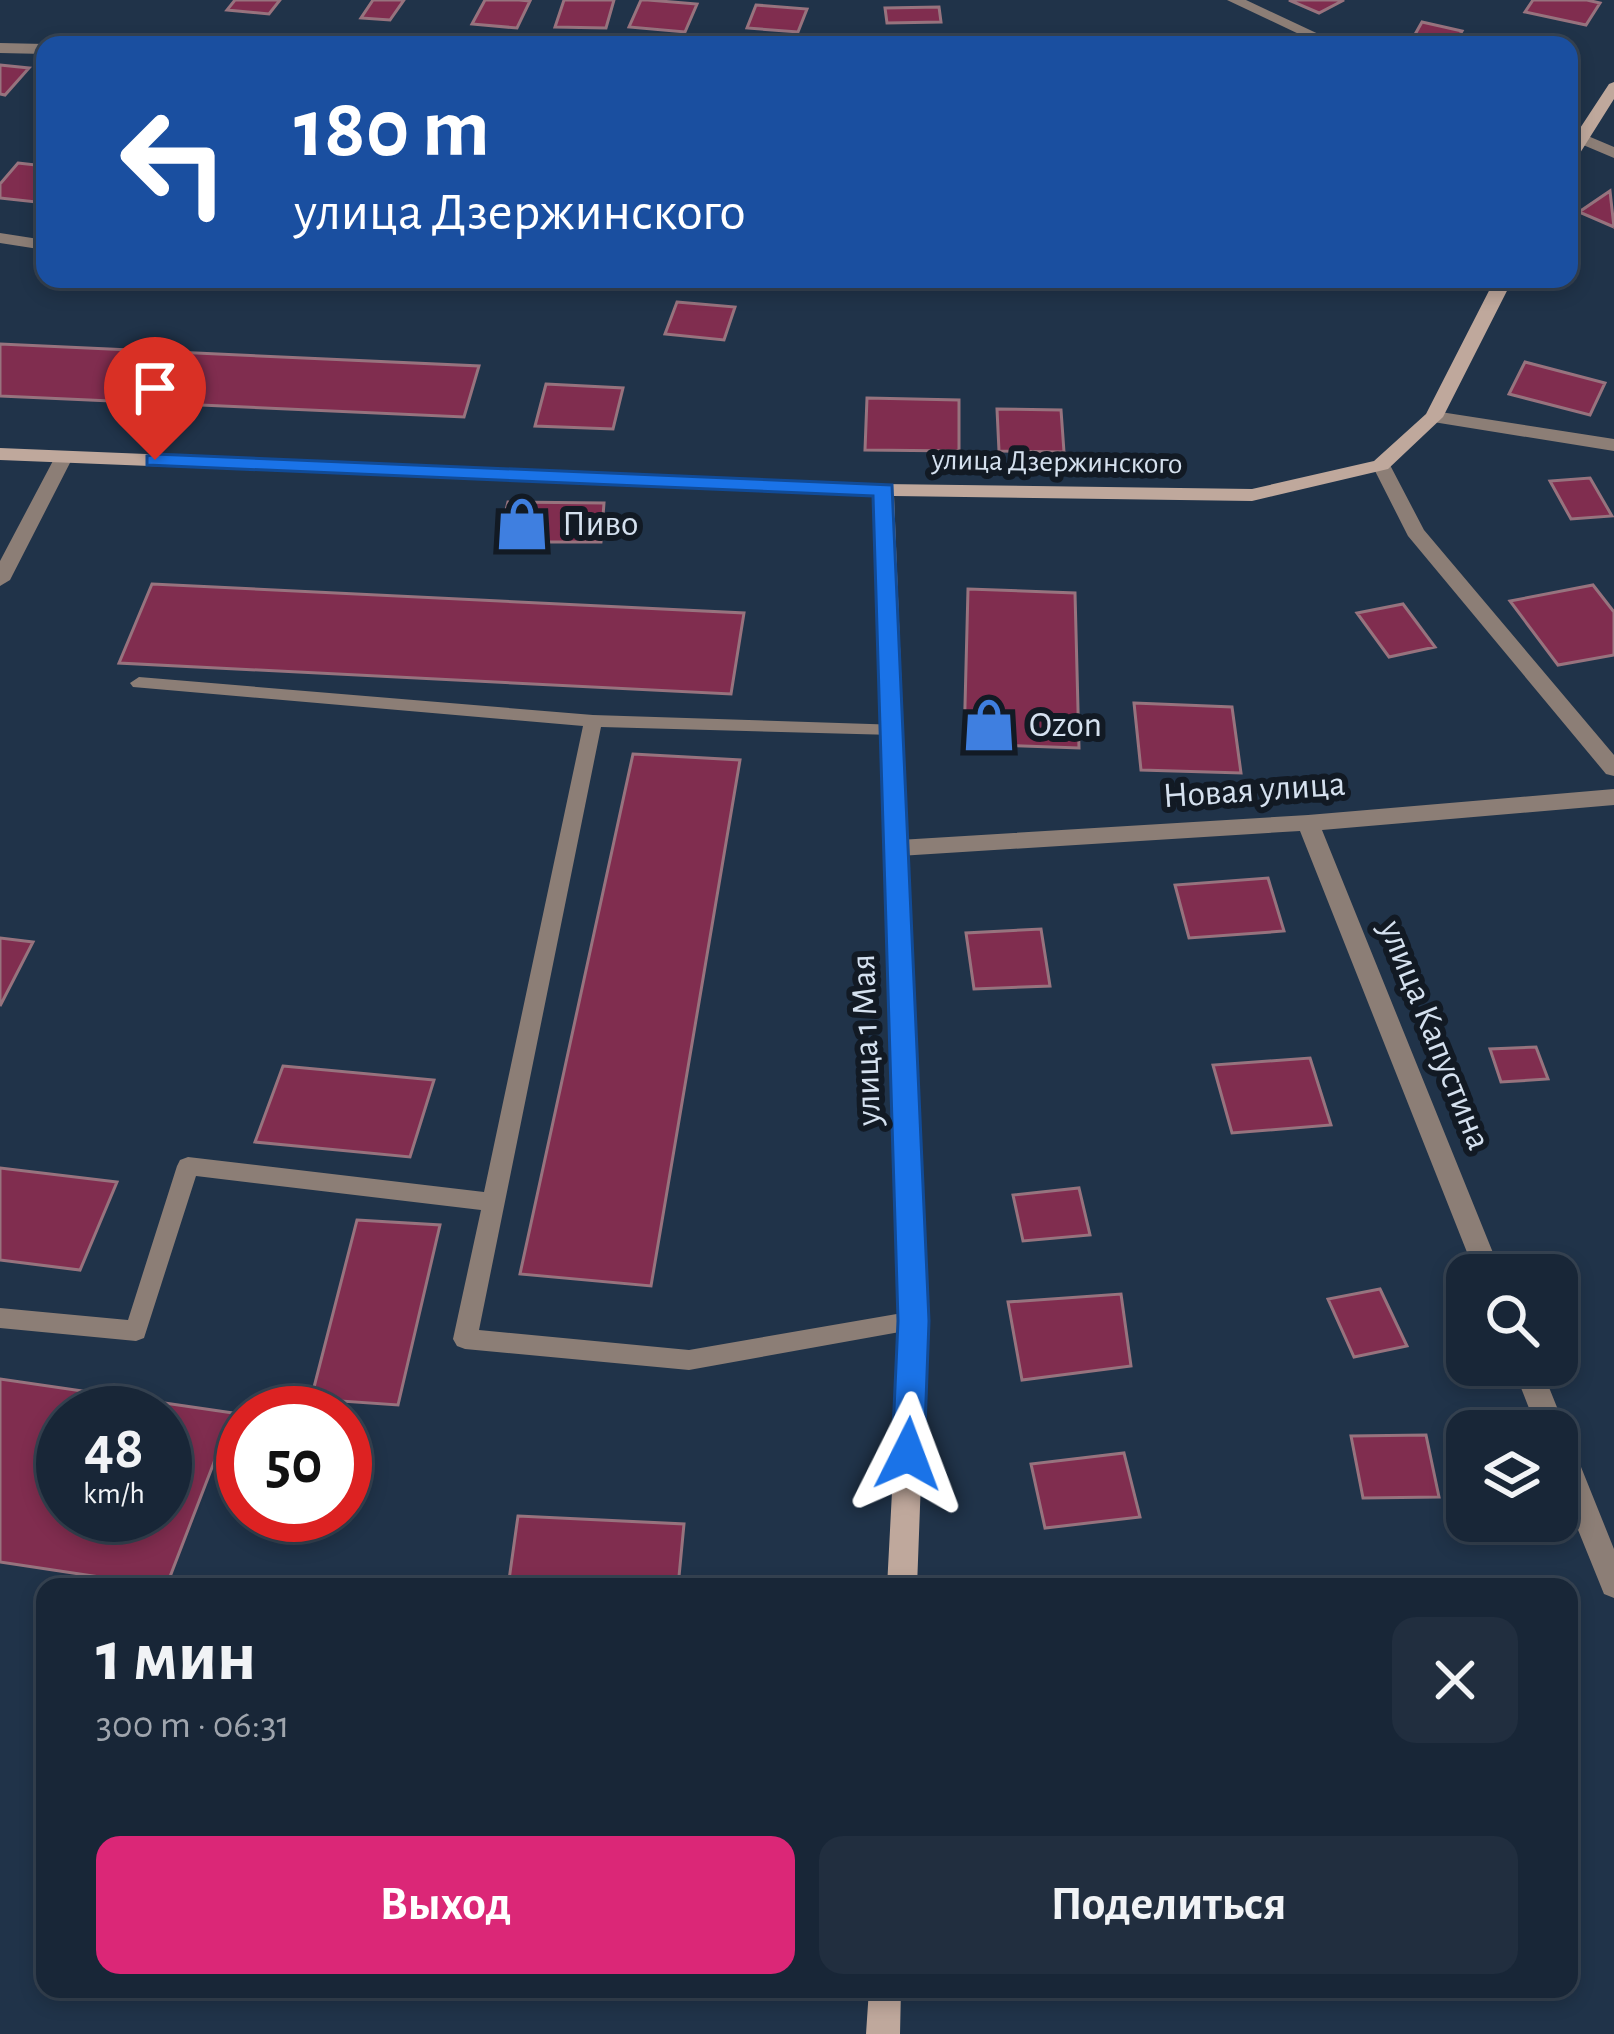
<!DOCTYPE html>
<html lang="ru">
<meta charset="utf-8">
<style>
:root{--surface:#182637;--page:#212e3f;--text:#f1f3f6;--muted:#9fa5ad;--line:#364352;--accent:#db2777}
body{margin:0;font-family:"Alegreya Sans",sans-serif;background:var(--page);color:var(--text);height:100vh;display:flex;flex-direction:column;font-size:45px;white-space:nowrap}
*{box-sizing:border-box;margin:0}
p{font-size:39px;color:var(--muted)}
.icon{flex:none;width:66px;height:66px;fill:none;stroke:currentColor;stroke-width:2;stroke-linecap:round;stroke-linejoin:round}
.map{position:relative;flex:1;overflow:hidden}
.details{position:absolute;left:36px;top:1578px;width:1542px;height:420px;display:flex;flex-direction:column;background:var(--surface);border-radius:24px;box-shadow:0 6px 18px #0003,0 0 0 3px var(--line)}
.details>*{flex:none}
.banner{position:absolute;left:36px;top:36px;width:1542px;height:252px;border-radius:24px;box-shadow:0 6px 18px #0003,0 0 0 3px var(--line);background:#1a4fa0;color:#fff;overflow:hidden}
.buttons{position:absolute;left:1446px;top:1254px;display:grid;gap:24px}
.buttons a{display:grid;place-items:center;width:132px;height:132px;border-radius:24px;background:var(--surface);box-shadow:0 6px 18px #0003,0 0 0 3px var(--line);font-size:60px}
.speed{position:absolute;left:36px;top:1386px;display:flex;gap:24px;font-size:60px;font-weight:700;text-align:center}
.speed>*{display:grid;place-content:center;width:156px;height:156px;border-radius:50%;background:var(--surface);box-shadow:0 6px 18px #0003,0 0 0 3px var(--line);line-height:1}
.speed small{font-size:30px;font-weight:400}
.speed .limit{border:18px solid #d22;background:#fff;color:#111}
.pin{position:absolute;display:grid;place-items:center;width:102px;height:102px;color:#fff;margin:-123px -51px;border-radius:50% 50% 50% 0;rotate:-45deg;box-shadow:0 0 12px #0007}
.pin .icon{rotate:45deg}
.me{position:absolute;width:132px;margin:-66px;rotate:3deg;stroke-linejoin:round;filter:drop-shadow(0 0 9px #0008)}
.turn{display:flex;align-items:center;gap:42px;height:252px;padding:0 60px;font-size:54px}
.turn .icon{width:156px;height:156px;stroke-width:2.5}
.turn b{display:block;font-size:84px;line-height:102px}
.round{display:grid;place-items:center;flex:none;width:126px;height:126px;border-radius:24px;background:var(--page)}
.summary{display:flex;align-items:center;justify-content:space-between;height:204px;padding:0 60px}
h1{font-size:72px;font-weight:700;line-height:90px}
.primary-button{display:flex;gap:24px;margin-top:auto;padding:24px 60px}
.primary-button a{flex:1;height:138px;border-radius:24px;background:var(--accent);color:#fff;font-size:48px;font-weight:700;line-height:138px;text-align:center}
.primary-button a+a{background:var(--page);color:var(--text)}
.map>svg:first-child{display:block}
.building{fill:#802d4f;stroke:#97737e;stroke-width:3;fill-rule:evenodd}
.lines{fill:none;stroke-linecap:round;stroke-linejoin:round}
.lane{fill:#8c7e76;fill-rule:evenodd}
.street{fill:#8c7e76;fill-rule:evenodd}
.secondary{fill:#bfa89c;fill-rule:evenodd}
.route{fill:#1a73e8;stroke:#114b97;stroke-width:3}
.labels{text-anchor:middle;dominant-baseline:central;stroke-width:12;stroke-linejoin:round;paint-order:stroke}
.far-street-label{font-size:30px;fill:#d5e1ef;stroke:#121a24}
.poi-label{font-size:36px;fill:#d5e1ef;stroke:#121a24;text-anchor:start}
.street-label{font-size:36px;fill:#d5e1ef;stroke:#121a24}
</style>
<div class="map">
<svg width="1614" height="2034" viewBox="0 0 1614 2034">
<rect width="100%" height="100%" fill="#203349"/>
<path class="building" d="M235 0H280L269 14 227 10Z
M373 0H404L390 20 361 18Z
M485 0H519L530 1 517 28 472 24Z
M564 0H614L606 28 555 27Z
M641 0H648L697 4 685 32 629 27Z
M1289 0H1344L1319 13Z
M1533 0H1587L1600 3 1586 25 1525 12Z
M756 5 807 9 798 32 747 28Z
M939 7 941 22 887 23 885 8Z
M1422 22 1462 31 1454 45H1409Z
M0 65 29 68 5 95 0 94Z
M18 163 45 166V192L36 202 0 198V184Z
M1610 191 1614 227 1579 212Z
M677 302 735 307 724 340 665 334Z
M0 344 479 366 464 417 0 396Z
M1525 362 1605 383 1590 415 1509 394Z
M546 384 623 388 613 429 535 426Z
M867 398 959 400V451L865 450Z
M997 409 1061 410 1064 452 999 451Z
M1590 478 1612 516 1571 519 1550 481Z
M508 502 604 503 601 542H498Z
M152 584 744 613 731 694 119 663Z
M1593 585 1614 612V655L1558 665 1510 601Z
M968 589 1075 593 1079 748 964 744Z
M1403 604 1435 647 1389 657 1357 613Z
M1134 703 1232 707 1241 773 1141 770Z
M633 754 740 760 651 1286 520 1274Z
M1268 878 1284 931 1189 938 1175 885Z
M1041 929 1050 986 974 989 966 933Z
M0 938 33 942 0 1006Z
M1536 1047 1548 1079 1501 1082 1490 1049Z
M1310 1058 1331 1125 1232 1133 1213 1065Z
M283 1066 434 1080 410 1157 255 1142Z
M0 1168 117 1182 80 1270 0 1260Z
M1079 1188 1090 1235 1023 1241 1013 1195Z
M357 1220 440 1225 398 1405 311 1399Z
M1380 1289 1407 1346 1354 1357 1328 1299Z
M1121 1294 1131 1366 1022 1380 1008 1302Z
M0 1379 233 1413 166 1587 0 1562ZM63 1413H165V1515H63Z
M1426 1435 1439 1497 1363 1498 1351 1436Z
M1124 1453 1140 1517 1045 1528 1031 1464Z
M518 1516 684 1524 678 1587H508Z"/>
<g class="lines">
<path class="lane" d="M139 677 593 715 901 725 903 729 901 733 894 735 601 727 479 1330 689 1350 914 1311 922 1314 926 1321 922 1328 689 1370 465 1349 457 1346 453 1339 481 1210 196 1176 144 1338 136 1341 0 1328V1308L128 1320 177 1166 180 1160 188 1157 484 1192 583 726 133 687 130 683Z"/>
<path class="street" d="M1227 0H1246L1342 45H1322Z
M0 43 45 44 47 45 45 54 0 53Z
M1569 128 1614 147V158L1569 139Z
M0 233 45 240V250L0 243Z
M1434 411 1614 439V451L1427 421 1425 417Z
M64 451 73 457 10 580 0 586V561L55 457Z
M1381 459 1390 465 1424 530 1614 755V776L1606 774 1408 536 1372 465Z
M1614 789V805L1322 830 1502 1275H1476L1300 831 899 856 888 848 899 840 1308 815Z
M1512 1365H1540L1614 1549V1598L1604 1594 1557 1478V1431H1538Z"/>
<path class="secondary" d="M1614 82V99L1575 161 1569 163V145L1609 84Z
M1495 279H1513L1443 417 1388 469 1252 501 894 496 927 1321 917 1587H887L901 1321 875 495 0 460V448L884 484 1252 489 1374 461 1426 414Z
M869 1989H901L900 2034H866Z"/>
</g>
<path class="route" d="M155 454 892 485 929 1321 924 1454 919 1464 908 1468 897 1464 892 1454 898 1321 873 496 147 465V456Z"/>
<defs>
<symbol id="shop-bare" viewBox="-9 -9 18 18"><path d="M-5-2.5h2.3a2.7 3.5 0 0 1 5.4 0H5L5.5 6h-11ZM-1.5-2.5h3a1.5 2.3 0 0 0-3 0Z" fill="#3f7fe0" stroke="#121a24" stroke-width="2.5" paint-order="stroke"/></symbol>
</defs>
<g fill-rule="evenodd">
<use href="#shop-bare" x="484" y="486" width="76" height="76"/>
<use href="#shop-bare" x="951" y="687" width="76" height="76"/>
</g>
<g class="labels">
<g class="far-street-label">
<text transform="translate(1057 462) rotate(1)">улица Дзержинского</text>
</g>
<g class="poi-label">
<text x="562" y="524">Пиво</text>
<text x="1029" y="725">Ozon</text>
</g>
<g class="street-label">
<text transform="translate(1254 790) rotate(-4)">Новая улица</text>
<text transform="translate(1435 1035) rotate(68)">улица Капустина</text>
<text transform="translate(866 1040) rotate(-92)">улица 1 Мая</text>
</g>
</g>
</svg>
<div class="buttons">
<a><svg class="icon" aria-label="search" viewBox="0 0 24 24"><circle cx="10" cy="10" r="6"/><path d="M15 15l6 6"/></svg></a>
<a><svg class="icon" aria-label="layers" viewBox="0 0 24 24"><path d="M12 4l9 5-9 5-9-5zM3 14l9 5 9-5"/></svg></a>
</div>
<div class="speed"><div>48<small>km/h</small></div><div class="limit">50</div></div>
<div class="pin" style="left:155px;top:460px;background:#d93025"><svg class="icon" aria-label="arrive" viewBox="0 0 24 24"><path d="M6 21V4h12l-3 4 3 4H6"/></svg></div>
<svg class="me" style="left:908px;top:1454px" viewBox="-20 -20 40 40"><path d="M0-17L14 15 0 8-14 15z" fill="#1a73e8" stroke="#fff" stroke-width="4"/></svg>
<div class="banner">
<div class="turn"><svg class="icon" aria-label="left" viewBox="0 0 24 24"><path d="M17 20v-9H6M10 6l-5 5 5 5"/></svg><div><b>180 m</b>улица Дзержинского</div></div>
</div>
<section class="details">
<div class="summary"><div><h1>1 мин</h1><p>300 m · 06:31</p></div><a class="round"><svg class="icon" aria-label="close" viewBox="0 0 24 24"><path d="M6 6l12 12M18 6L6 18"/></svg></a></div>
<div class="primary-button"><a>Выход</a><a>Поделиться</a></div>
</section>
</div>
